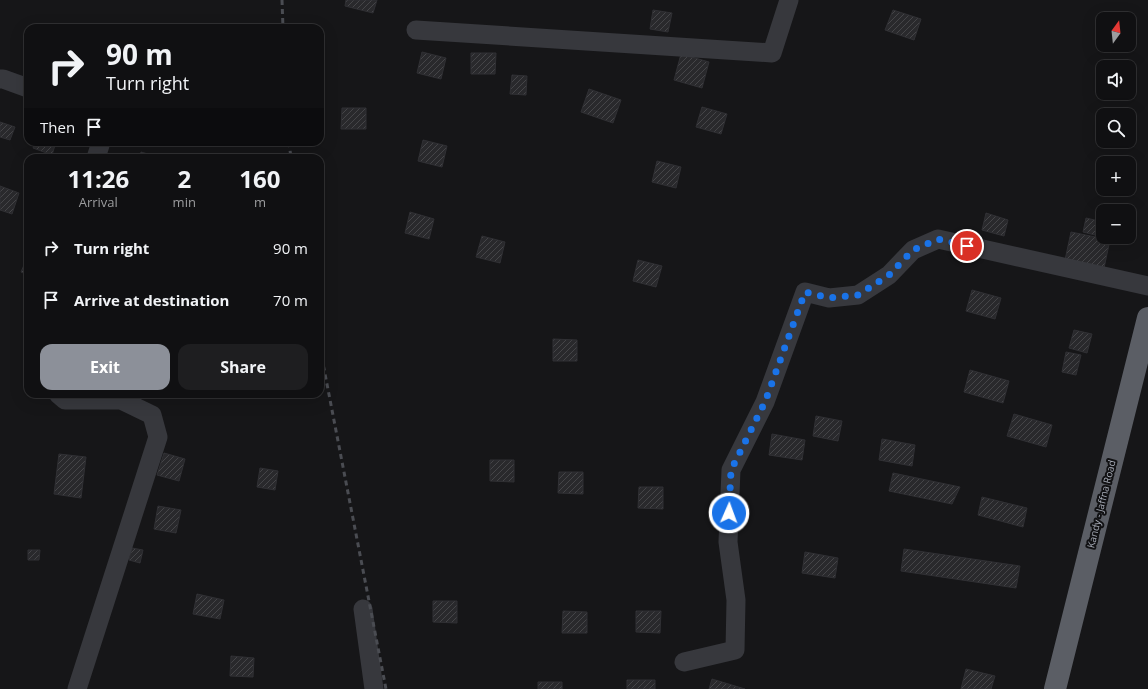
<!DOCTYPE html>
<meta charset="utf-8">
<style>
:root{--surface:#101012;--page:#1e1e20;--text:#f1f3f6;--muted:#9c9d9f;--line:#303032;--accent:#8c9099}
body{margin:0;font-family:"Open Sans",sans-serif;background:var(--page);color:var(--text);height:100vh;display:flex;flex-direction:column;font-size:15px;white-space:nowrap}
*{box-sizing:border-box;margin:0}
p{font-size:13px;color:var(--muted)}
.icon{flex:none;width:22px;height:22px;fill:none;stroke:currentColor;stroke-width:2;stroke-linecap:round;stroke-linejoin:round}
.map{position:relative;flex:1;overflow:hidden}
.side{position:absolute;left:24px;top:154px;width:300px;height:244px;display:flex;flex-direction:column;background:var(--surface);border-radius:12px;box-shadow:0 4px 16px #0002,0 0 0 1px var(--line)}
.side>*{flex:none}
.banner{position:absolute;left:24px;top:24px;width:300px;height:122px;border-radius:12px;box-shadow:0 4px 16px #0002,0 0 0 1px var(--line);background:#101012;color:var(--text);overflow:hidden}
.needle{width:26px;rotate:15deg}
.buttons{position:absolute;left:1096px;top:12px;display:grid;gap:8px}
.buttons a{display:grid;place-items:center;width:40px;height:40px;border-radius:8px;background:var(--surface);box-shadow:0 4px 16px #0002,0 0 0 1px var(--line);font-size:20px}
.pin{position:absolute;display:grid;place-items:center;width:34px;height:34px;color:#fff;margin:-17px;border:2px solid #fff;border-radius:50%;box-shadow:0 1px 4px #0007}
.me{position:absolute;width:44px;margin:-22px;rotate:2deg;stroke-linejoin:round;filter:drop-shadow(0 0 3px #0008)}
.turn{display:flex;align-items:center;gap:14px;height:84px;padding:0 16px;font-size:18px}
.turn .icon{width:52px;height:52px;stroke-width:2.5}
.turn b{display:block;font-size:28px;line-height:34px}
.then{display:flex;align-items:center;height:38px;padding:0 16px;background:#0003;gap:8px;font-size:15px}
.eta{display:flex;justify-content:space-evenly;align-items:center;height:68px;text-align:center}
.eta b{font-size:24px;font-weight:700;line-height:28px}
.button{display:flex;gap:8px;margin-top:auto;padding:8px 16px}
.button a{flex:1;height:46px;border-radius:12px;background:var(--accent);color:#fff;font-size:16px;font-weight:700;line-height:46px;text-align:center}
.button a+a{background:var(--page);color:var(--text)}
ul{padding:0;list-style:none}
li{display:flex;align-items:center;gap:12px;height:52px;padding:0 16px}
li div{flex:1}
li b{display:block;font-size:15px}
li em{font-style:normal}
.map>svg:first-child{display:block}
.building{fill:url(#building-hatch);stroke:#303034}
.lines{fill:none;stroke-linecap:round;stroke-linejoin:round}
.minor{stroke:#37383d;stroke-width:19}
.trunk{stroke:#5b5e65;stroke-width:22}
.rail{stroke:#4a4c52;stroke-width:3;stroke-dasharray:5 4;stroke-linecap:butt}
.route{stroke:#1a73e8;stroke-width:7;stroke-dasharray:0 12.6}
.labels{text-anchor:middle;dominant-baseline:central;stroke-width:4;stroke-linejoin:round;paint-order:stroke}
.street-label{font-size:10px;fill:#a8adb8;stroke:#111113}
</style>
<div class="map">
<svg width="1148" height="689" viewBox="0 0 1148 689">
<defs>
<pattern id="building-hatch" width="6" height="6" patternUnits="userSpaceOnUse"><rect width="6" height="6" fill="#29292c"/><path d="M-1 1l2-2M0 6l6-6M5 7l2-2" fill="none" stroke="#454548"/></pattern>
</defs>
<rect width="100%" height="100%" fill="#161618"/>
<path class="building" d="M346 0H377L373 13 345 6Z
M653 10 672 13 668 32 650 29Z
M893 10 921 19 914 40 885 30Z
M422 52 446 58 441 79 417 73Z
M471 53H496L495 74H471Z
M681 54 709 62 702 88 674 80Z
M512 75 527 76 526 95 510 94Z
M589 89 621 100 613 123 581 112Z
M702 107 727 114 721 134 696 127Z
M342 108H366V129H341Z
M0 122 15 127 10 140 0 137Z
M423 140 447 146 442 167 418 161Z
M36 142H56L52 155 33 148Z
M141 152 158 157V158H139Z
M657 161 681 167 676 188 652 182Z
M0 186 19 193 12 214 0 210Z
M410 212 434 219 429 239 405 233Z
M986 213 1008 220 1004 236 982 230Z
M1086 218 1103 222V237L1083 232Z
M1071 232 1110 240 1104 268 1065 260Z
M482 236 505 242 500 263 476 257Z
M27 258 28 259V275L21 272Z
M638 260 662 266 656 287 633 281Z
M972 290 1001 298 995 319 966 311Z
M1074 330 1092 334 1087 353 1069 348Z
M553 339 577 340V361H553Z
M1066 352 1081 355 1076 375 1062 372Z
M970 370 1009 381 1003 403 964 392Z
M1014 414 1052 425 1046 447 1007 436Z
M816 416 842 421 838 441 813 436Z
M772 434 805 440 802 460 769 455Z
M882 439 915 445 912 466 879 460Z
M164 453 185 459 179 481 157 475Z
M59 454 86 457 81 498 54 494Z
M490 460H514V482L490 481Z
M260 468 278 471 275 490 257 487Z
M559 472H583V494L558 493Z
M893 473 960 487 952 504 889 491Z
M639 487H663V509L638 508Z
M982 497 1027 508 1023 527 978 515Z
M158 506 181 510 176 533 154 529Z
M132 548 143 550 140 563 129 560Z
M904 549 1020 566 1016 588 901 571Z
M28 550H40L39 560H28Z
M805 552 838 558 835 578 802 573Z
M197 594 224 600 220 619 193 614Z
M433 601H457V623L433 622Z
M563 611 587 612V633H562Z
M636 611H661L660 633 636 632Z
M231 656 254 658 253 677 230 676Z
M966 669 995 676 991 689H961Z
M712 679 745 689H709Z
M627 680H655V689H627Z
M538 682H562V689H538Z"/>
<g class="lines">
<path class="minor" d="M416 30 772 53 789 0
M0 79H3L28 88
M96 158 101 142
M58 394 65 400H121L152 415 158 437 77 689
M363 609 374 689
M684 662 735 650 736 600 728 542 731 470 765 402 805 292 829 298 858 295 889 275 913 250 938 239 1148 286"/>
<path class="trunk" d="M1055 689 1148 318"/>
<path class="rail" d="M282 0 283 28
M289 142 291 158
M320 348 386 689"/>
</g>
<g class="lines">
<path class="route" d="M729 513 731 470 765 402 805 292 829 298 858 295 889 275 913 250 938 239 967 246"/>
</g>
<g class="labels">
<g class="street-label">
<text transform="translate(1101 504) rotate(-76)">Kandy - Jaffna Road</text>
</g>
</g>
</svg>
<div class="buttons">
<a><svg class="needle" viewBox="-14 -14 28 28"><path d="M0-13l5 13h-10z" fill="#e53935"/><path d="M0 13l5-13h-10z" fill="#9c9d9f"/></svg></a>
<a><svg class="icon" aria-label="sound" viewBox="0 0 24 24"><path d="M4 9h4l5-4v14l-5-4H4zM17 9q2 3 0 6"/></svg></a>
<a><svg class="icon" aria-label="search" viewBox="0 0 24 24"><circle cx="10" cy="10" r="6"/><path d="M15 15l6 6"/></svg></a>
<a>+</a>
<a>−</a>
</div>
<div class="pin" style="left:967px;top:246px;background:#d93025"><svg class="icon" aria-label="arrive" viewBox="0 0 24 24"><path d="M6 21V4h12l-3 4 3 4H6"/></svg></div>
<svg class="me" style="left:729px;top:513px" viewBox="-20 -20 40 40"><circle r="17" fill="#1a73e8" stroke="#fff" stroke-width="3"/><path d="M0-11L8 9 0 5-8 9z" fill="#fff"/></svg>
<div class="banner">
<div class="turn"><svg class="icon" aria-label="right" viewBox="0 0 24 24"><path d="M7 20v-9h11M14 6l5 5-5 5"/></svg><div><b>90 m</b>Turn right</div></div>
<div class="then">Then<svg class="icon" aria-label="arrive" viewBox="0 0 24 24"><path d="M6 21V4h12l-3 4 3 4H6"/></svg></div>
</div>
<section class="side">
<div class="eta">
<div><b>11:26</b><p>Arrival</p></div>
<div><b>2</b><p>min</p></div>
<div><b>160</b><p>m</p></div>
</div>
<ul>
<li><svg class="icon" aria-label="right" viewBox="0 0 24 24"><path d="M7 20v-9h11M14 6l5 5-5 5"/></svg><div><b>Turn right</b></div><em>90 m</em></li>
<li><svg class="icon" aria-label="arrive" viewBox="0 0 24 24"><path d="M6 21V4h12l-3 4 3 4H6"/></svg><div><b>Arrive at destination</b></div><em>70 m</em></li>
</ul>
<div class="button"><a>Exit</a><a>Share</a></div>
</section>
</div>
